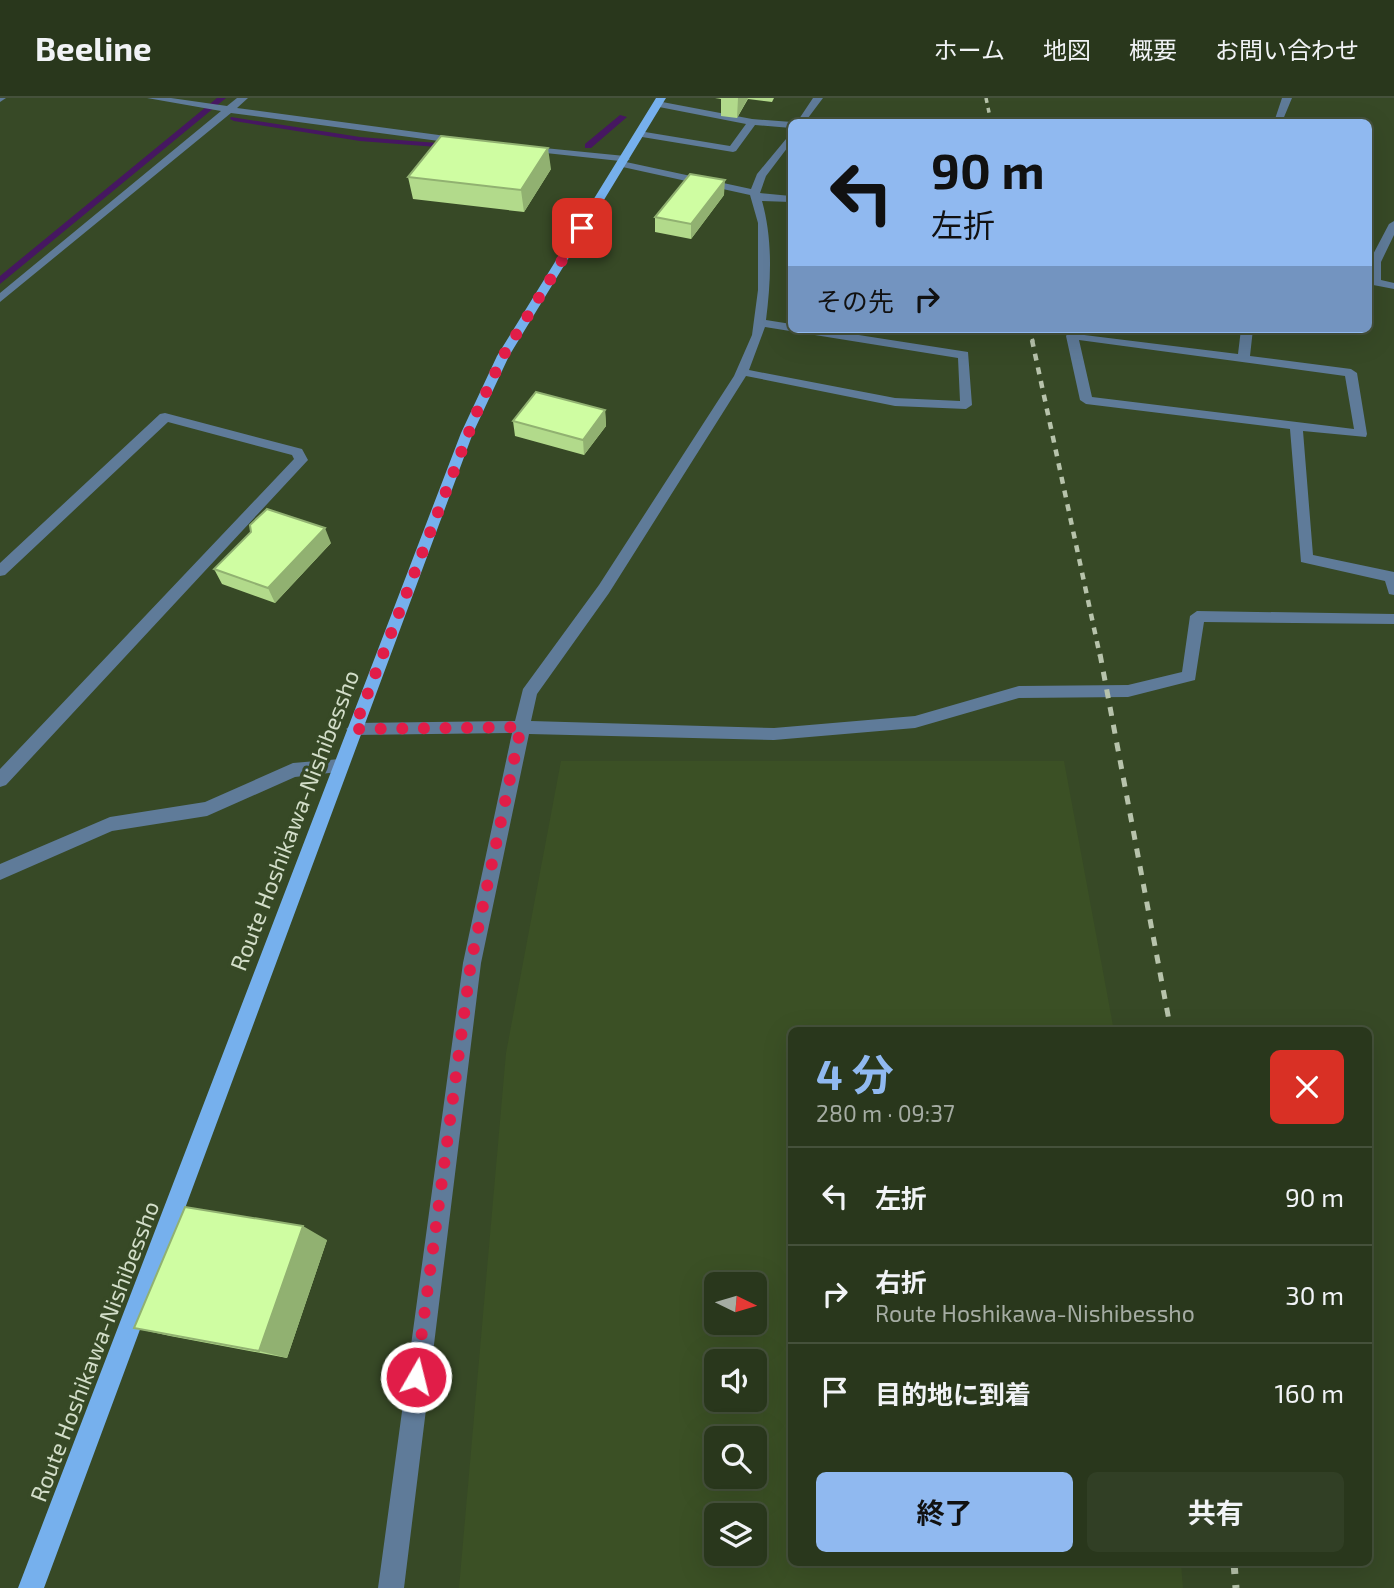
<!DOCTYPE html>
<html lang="ja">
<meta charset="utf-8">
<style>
:root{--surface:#29371c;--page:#313f25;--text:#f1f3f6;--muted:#a5aca3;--line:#45513b;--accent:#90b9f0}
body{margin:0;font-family:"Exo 2","Noto Sans JP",sans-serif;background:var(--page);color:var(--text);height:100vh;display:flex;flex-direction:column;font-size:26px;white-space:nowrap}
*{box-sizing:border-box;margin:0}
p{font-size:23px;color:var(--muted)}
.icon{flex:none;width:38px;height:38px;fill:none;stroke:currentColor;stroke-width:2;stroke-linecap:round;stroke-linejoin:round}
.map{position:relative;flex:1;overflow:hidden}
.panel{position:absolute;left:788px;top:929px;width:584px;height:539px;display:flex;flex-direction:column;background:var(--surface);border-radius:10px;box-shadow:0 7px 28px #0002,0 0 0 2px var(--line)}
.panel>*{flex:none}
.banner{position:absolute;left:788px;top:21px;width:584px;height:214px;border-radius:10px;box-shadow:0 7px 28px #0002,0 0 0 2px var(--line);background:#90b9f0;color:#111;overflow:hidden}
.needle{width:46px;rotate:95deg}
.buttons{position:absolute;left:704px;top:1174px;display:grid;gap:14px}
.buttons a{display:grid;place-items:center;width:63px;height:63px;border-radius:10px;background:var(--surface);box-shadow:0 7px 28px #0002,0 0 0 2px var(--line);font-size:35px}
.pin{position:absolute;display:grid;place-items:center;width:60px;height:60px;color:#fff;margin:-30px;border-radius:14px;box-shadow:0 4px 10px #0006}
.me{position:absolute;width:77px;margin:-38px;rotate:8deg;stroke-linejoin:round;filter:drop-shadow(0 0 5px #0008)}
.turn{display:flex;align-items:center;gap:24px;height:147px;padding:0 28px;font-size:32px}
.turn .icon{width:91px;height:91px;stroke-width:2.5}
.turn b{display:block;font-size:49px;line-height:60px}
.then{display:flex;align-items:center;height:66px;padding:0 28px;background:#0003;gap:14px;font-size:26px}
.round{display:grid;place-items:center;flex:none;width:74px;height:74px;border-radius:10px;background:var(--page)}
.summary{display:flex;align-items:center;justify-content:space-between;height:119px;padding:0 28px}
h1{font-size:42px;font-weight:700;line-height:52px;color:var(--accent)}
.cta{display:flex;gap:14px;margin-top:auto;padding:14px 28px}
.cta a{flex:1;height:80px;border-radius:10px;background:var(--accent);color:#111;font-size:28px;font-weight:700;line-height:80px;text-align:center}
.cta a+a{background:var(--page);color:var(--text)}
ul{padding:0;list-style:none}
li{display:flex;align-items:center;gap:21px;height:98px;padding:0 28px;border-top:2px solid var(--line)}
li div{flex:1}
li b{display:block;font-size:26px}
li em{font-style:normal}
header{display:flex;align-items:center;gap:42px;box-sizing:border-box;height:98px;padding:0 35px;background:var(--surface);border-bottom:2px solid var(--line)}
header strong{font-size:33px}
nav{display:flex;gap:38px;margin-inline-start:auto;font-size:24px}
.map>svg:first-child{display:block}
.built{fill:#3b5025;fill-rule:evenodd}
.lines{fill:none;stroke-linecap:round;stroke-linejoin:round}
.stream{fill:#461761;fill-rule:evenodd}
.minor{fill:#5f7b99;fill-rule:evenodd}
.major{fill:#76b0ed;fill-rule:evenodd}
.rail-far3{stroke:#b7c3ab;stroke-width:3.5;stroke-dasharray:5 5;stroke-linecap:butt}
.rail-far2{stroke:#b7c3ab;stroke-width:4.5;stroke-dasharray:7 7;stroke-linecap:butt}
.rail-far1{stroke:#b7c3ab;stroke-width:5;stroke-dasharray:9 9;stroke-linecap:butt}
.rail{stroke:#b7c3ab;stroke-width:7;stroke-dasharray:11 11;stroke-linecap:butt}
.wall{fill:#b2da8b}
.shaded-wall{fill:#91b171}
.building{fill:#cffda2;stroke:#91b171;stroke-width:2}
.route{stroke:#e11d48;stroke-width:12;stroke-dasharray:0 21.6}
.labels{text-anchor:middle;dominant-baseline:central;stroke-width:7;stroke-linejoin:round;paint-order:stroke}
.street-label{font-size:23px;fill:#d3dec9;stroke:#374926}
</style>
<header>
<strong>Beeline</strong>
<nav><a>ホーム</a><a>地図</a><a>概要</a><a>お問い合わせ</a></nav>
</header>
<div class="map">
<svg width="1394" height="1490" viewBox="0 0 1394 1490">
<rect width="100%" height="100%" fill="#374926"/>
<path class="built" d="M561 663H1064L1114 933H791V1465H1181L1183 1490H459L506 955ZM716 1186H754V1225H716ZM716 1264H754V1302H716ZM716 1340H754V1379H716ZM716 1418H754V1456H716Z"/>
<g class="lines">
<path class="stream" d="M217 0H226L0 186V178Z
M620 17 627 19 591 50H585V46Z
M231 19 360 39 450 46 454 48 450 50 360 43 234 23 230 21Z"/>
<path class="minor" d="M0 0H6L0 4Z
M147 0H171L227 8 237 0H248L237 10 461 40 466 43 461 46 231 15 0 204V195L221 13Z
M813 0H823L805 24H797Z
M1282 0H1292L1282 24H1274Z
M657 3 752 21 792 24 791 30 755 27 736 53 733 54 636 38V34L639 33 730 48 746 26 654 8V4Z
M791 35V45L766 78 760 95 791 98V104L762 103C773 142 771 183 766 222L791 226V231H820L968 254 972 307 966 311 895 308 746 278 609 495 537 596 531 623 774 630 915 618 1019 588 1128 587 1182 574 1190 518 1197 513 1394 516V526L1204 524 1195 582 1128 599 1019 600 915 630 774 642 529 636 481 865 404 1490H378L463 865 512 635 354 637 346 631 354 625 515 623 523 591 599 487 734 278 752 237 758 192V125L750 97 618 68 617 66 620 63 527 53 524 52V48L625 58 630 61 626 64 751 91 757 76ZM765 229 958 260 960 303 895 300 749 272Z
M1394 123V137L1381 164V182L1394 185V191L1368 186 1369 164 1389 126Z
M1241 231H1253L1250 258 1351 271 1357 275 1367 336 1366 339 1303 333 1313 457 1394 474V497L1389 496 1385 483 1301 464 1290 331 1086 306 1080 302 1066 238 1068 235 1238 256ZM1079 242 1345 278 1354 331 1092 299Z
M165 315 302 351 308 362 6 687 0 689V671L294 361 292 357 168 324 5 477 0 478V465L160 316Z
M340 661 346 663 348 668 346 673 295 679 207 718 112 733 0 782V766L110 719 205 704 293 665Z"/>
<path class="major" d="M656 0H666L509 258 473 335 44 1490H18L461 335 497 258Z"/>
<path class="rail-far3" d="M986 0 991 24
M1030 231 1033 244"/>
<path class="rail-far2" d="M1032 242 1100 558"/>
<path class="rail-far1" d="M1100 556 1171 933"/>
<path class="rail" d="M1234 1465 1236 1490"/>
</g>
<path class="wall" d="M715 0H774L772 4 748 1 737 20 721 18V1Z
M551 71 524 114 413 101 408 79Z
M724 97 691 141 655 134V119Z
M605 312 606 328 584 357 515 338 513 323Z
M331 445 275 505 222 486 214 471Z
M327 1142 287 1260 170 1238 134 1230Z"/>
<path class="shaded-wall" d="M738 0H748L737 20Z
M548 50 551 71 524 114 521 92Z
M725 82 724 97 691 141V126Z
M605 312 606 328 584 357 583 342Z
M325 430 331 445 275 505 268 490Z
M303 1128 327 1142 287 1260 259 1253Z"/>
<path class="building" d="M441 38 548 50 521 92 408 79Z
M690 76 725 82 691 126 655 119Z
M536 294 605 312 583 342 513 323Z
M267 411 325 430 268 490 214 471 251 434 250 427Z
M185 1109 303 1128 259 1253 134 1230Z"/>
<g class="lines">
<path class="route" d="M416 1279 471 864 521 629 354 631 476 316 503 258 582 130"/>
</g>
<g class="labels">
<g class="street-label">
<text transform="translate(294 722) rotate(-69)">Route Hoshikawa-Nishibessho</text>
<text transform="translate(94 1253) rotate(-69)">Route Hoshikawa-Nishibessho</text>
</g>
</g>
</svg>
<div class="buttons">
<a><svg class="needle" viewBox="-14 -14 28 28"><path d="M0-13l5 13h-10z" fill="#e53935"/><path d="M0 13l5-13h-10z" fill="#a5aca3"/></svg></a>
<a><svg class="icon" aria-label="sound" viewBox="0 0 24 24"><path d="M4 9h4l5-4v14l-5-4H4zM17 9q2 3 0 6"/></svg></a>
<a><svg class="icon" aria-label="search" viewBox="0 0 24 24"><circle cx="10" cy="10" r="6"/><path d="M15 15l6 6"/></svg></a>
<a><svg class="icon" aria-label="layers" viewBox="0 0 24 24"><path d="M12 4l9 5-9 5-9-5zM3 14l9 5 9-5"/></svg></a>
</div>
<div class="pin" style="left:582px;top:130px;background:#d93025"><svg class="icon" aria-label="arrive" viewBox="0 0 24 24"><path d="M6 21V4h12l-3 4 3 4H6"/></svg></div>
<svg class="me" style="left:416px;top:1279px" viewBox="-20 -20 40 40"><circle r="17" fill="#e11d48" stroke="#fff" stroke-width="3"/><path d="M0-11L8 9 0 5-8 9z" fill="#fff"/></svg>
<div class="banner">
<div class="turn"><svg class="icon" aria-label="left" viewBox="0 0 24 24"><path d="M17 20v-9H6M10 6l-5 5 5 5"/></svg><div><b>90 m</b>左折</div></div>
<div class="then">その先<svg class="icon" aria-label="right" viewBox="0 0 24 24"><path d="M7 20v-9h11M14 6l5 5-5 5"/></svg></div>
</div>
<section class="panel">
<div class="summary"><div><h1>4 分</h1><p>280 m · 09:37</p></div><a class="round" style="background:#d93025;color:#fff"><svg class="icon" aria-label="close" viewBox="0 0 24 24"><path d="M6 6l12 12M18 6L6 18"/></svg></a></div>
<ul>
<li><svg class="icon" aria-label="left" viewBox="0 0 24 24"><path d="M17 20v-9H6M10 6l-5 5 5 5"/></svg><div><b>左折</b></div><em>90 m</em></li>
<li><svg class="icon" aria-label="right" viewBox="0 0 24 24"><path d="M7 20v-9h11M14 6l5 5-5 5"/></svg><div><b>右折</b><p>Route Hoshikawa-Nishibessho</p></div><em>30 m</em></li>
<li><svg class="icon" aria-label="arrive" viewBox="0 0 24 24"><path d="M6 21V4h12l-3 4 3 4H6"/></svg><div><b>目的地に到着</b></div><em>160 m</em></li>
</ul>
<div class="cta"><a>終了</a><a>共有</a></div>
</section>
</div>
